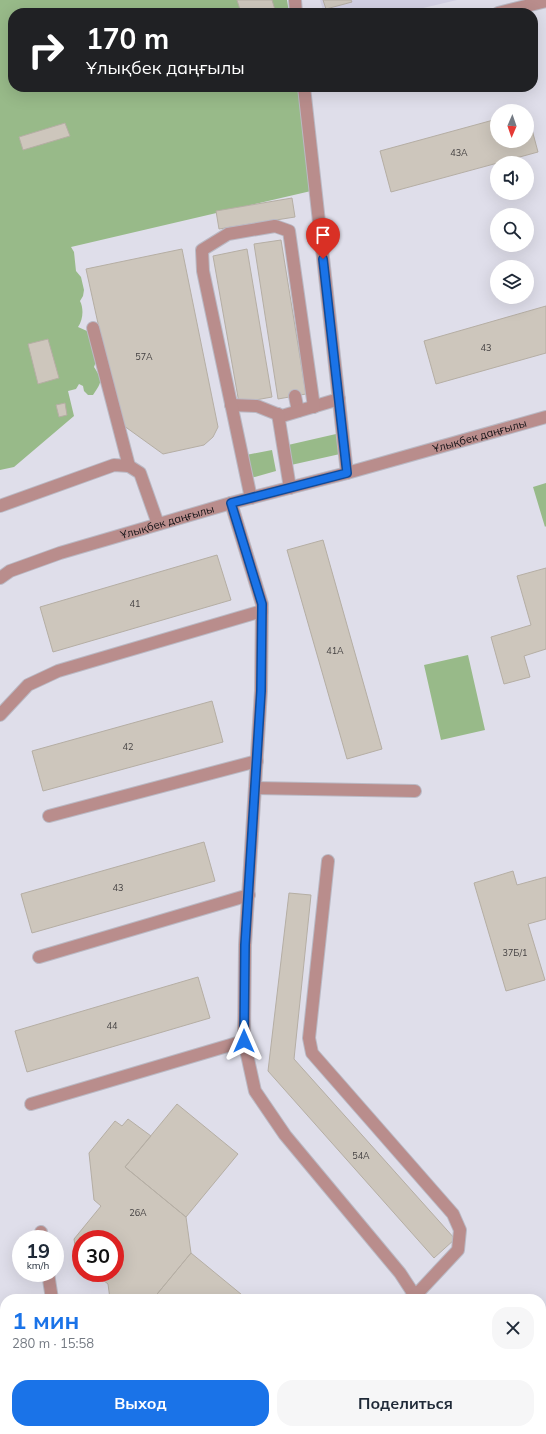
<!DOCTYPE html>
<html lang="ru">
<meta charset="utf-8">
<style>
:root{--surface:#fff;--page:#f6f6f7;--text:#1f2937;--muted:#747a83;--accent:#1a73e8}
body{margin:0;font-family:Mulish,sans-serif;background:var(--page);color:var(--text);height:100vh;display:flex;flex-direction:column;font-size:15px;white-space:nowrap}
*{box-sizing:border-box;margin:0}
p{font-size:13px;color:var(--muted)}
.icon{flex:none;width:22px;height:22px;fill:none;stroke:currentColor;stroke-width:2;stroke-linecap:round;stroke-linejoin:round}
.map{position:relative;flex:1;overflow:hidden}
.drawer{position:absolute;left:0px;top:1294px;width:546px;height:140px;display:flex;flex-direction:column;background:var(--surface);border-radius:16px 16px 0 0;box-shadow:0 4px 16px #0002}
.drawer>*{flex:none}
.banner{position:absolute;left:8px;top:8px;width:530px;height:84px;border-radius:16px;box-shadow:0 4px 16px #0002;background:#202124;color:#fff;overflow:hidden}
.needle{width:26px;rotate:182deg}
.tools{position:absolute;left:490px;top:104px;display:grid;gap:8px}
.tools a{display:grid;place-items:center;width:44px;height:44px;border-radius:50%;background:var(--surface);box-shadow:0 4px 16px #0002;font-size:20px}
.speed{position:absolute;left:12px;top:1230px;display:flex;gap:8px;font-size:20px;font-weight:700;text-align:center}
.speed>*{display:grid;place-content:center;width:52px;height:52px;border-radius:50%;background:var(--surface);box-shadow:0 4px 16px #0002;line-height:1}
.speed small{font-size:10px;font-weight:400}
.speed .limit{border:6px solid #d22;background:#fff;color:#111}
.pin{position:absolute;display:grid;place-items:center;width:34px;height:34px;color:#fff;margin:-41px -17px;border-radius:50% 50% 50% 0;rotate:-45deg;box-shadow:0 0 4px #0007}
.pin .icon{rotate:45deg}
.me{position:absolute;width:44px;margin:-22px;rotate:0deg;stroke-linejoin:round;filter:drop-shadow(0 0 3px #0008)}
.turn{display:flex;align-items:center;gap:14px;height:84px;padding:0 12px;font-size:18px}
.turn .icon{width:52px;height:52px;stroke-width:2.5}
.turn b{display:block;font-size:28px;line-height:34px}
.round{display:grid;place-items:center;flex:none;width:42px;height:42px;border-radius:16px;background:var(--page)}
.headline{display:flex;align-items:center;justify-content:space-between;height:68px;padding:0 12px}
h1{font-size:24px;font-weight:700;line-height:30px;color:var(--accent)}
.button{display:flex;gap:8px;margin-top:auto;padding:8px 12px}
.button a{flex:1;height:46px;border-radius:16px;background:var(--accent);color:#fff;font-size:16px;font-weight:700;line-height:46px;text-align:center}
.button a+a{background:var(--page);color:var(--text)}
.map>svg:first-child{display:block}
.built{fill:#d2d0e3}
.green{fill:#98ba89}
.building{fill:#cdc6bc;stroke:#b5aea4}
.lines{fill:none;stroke-linecap:round;stroke-linejoin:round}
.minor-casing{stroke:#bab9c4;stroke-width:14}
.minor{stroke:#b98d8c;stroke-width:12}
.route-casing{stroke:#114b97;stroke-width:10}
.route{stroke:#1a73e8;stroke-width:7}
.labels{text-anchor:middle;dominant-baseline:central;stroke-width:4;stroke-linejoin:round;paint-order:stroke}
.number-label{font-size:9px;fill:#413e3f}
.street-label{font-size:11px;fill:#121115;stroke:#dfdeea}
</style>
<div class="map">
<svg width="546" height="1434" viewBox="0 0 546 1434">
<rect width="100%" height="100%" fill="#dfdeea"/>
<path class="built" d="M320 0H457L402 13H324Z
M541 1380H546V1434H490L488 1429H541Z"/>
<path class="green" d="M0 0H287L289 13H13V87H298L311 191 71 247 74 252 76 271 81 277 84 290 83 296 80 301C84 309 83 320 78 327L87 331H94L97 359 94 367C103 381 102 381 93 395H88L84 391 83 386 79 384 76 389 68 391 74 416 14 467 0 470Z
M336 434 340 454 291 465 288 445Z
M272 450 276 471 251 478 246 455Z
M546 483V526L545 527 533 487Z
M468 655 485 730 441 740 424 665Z"/>
<path class="building" d="M237 0H272L276 13H241Z
M323 0H351L352 2 326 9Z
M527 111 538 152 391 192 380 151 497 119V141H527Z
M65 123 70 136 23 150 19 137Z
M292 198 295 217 219 229 216 211Z
M281 240 306 394 278 399 254 244Z
M182 249 218 427 213 437 204 445 163 454 120 423 86 269Z
M247 249 272 397 239 403 213 256Z
M546 306V353L436 384 424 341Z
M48 339 59 378 38 384 28 344Z
M65 403 67 415 59 417 56 405Z
M323 540 382 749 347 759 287 550Z
M217 555 231 600 53 652 40 607Z
M546 568V649L524 656 530 677 504 684 491 637 531 625 517 576Z
M212 701 223 742 43 791 32 751Z
M204 842 215 881 32 933 21 894Z
M513 871 517 885 546 877V919L528 924 545 980 506 991 474 883Z
M289 893 311 895 294 1059 455 1239 434 1258 268 1071Z
M198 977 210 1018 27 1072 15 1031Z
M177 1104 238 1154 186 1217 125 1167Z
M128 1119 151 1136 125 1167 186 1217 191 1253 153 1299H110L108 1284 94 1273H115V1239H81V1263L77 1259 74 1239 101 1206 94 1200 89 1153 115 1121 122 1126Z
M191 1253 247 1299H153Z
M296 1429H438L421 1434H278Z"/>
<g class="lines">
<defs>
<g id="minor">
<path d="M295 0 296 13"/>
<path d="M498 13 546 1"/>
<path d="M304 87 347 473"/>
<path d="M93 328 129 466"/>
<path d="M295 396 298 411"/>
<path d="M231 405 257 406 282 416 339 399"/>
<path d="M278 414 290 488"/>
<path d="M251 498 203 271 202 250 228 234 275 226 289 231 314 407"/>
<path d="M231 503 262 604 261 691 245 945 244 1041 255 1091 285 1135 400 1273 417 1299"/>
<path d="M0 506 114 465 129 466 140 473 158 524"/>
<path id="s1" d="M0 578 10 571 60 553 231 503 347 473 546 417"/>
<path d="M0 715 28 685 58 671 262 611"/>
<path d="M255 788 415 791"/>
<path d="M49 816 257 761"/>
<path d="M328 861 309 1038 312 1053 453 1214 460 1230 458 1250 415 1296 409 1299"/>
<path d="M39 957 249 895"/>
<path d="M31 1104 244 1041"/>
<path d="M41 1232 42 1239"/>
<path d="M48 1273 52 1299"/>
<path d="M464 1429 466 1434"/>
</g>
</defs>
<use href="#minor" class="minor-casing"/>
<use href="#minor" class="minor"/>
</g>
<g class="lines">
<defs>
<path id="route" d="M244 1041 245 945 261 691 262 604 231 503 347 473 323 259"/>
</defs>
<use href="#route" class="route-casing"/>
<use href="#route" class="route"/>
</g>
<g class="labels">
<g class="number-label">
<text x="459" y="152">43А</text>
<text x="486" y="347">43</text>
<text x="144" y="356">57А</text>
<text x="135" y="603">41</text>
<text x="335" y="650">41А</text>
<text x="128" y="746">42</text>
<text x="118" y="887">43</text>
<text x="515" y="952">37Б/1</text>
<text x="112" y="1025">44</text>
<text x="361" y="1155">54А</text>
<text x="138" y="1212">26А</text>
</g>
<g class="street-label">
<text stroke="none"><textPath href="#s1" startOffset="501">Ұлықбек даңғылы</textPath></text>
<text stroke="none"><textPath href="#s1" startOffset="177">Ұлықбек даңғылы</textPath></text>
</g>
</g>
</svg>
<div class="tools">
<a><svg class="needle" viewBox="-14 -14 28 28"><path d="M0-13l5 13h-10z" fill="#e53935"/><path d="M0 13l5-13h-10z" fill="#747a83"/></svg></a>
<a><svg class="icon" aria-label="sound" viewBox="0 0 24 24"><path d="M4 9h4l5-4v14l-5-4H4zM17 9q2 3 0 6"/></svg></a>
<a><svg class="icon" aria-label="search" viewBox="0 0 24 24"><circle cx="10" cy="10" r="6"/><path d="M15 15l6 6"/></svg></a>
<a><svg class="icon" aria-label="layers" viewBox="0 0 24 24"><path d="M12 4l9 5-9 5-9-5zM3 14l9 5 9-5"/></svg></a>
</div>
<div class="speed"><div>19<small>km/h</small></div><div class="limit">30</div></div>
<div class="pin" style="left:323px;top:259px;background:#d93025"><svg class="icon" aria-label="arrive" viewBox="0 0 24 24"><path d="M6 21V4h12l-3 4 3 4H6"/></svg></div>
<svg class="me" style="left:244px;top:1041px" viewBox="-20 -20 40 40"><path d="M0-17L14 15 0 8-14 15z" fill="#1a73e8" stroke="#fff" stroke-width="4"/></svg>
<div class="banner">
<div class="turn"><svg class="icon" aria-label="right" viewBox="0 0 24 24"><path d="M7 20v-9h11M14 6l5 5-5 5"/></svg><div><b>170 m</b>Ұлықбек даңғылы</div></div>
</div>
<section class="drawer">
<div class="headline"><div><h1>1 мин</h1><p>280 m · 15:58</p></div><a class="round"><svg class="icon" aria-label="close" viewBox="0 0 24 24"><path d="M6 6l12 12M18 6L6 18"/></svg></a></div>
<div class="button"><a>Выход</a><a>Поделиться</a></div>
</section>
</div>
